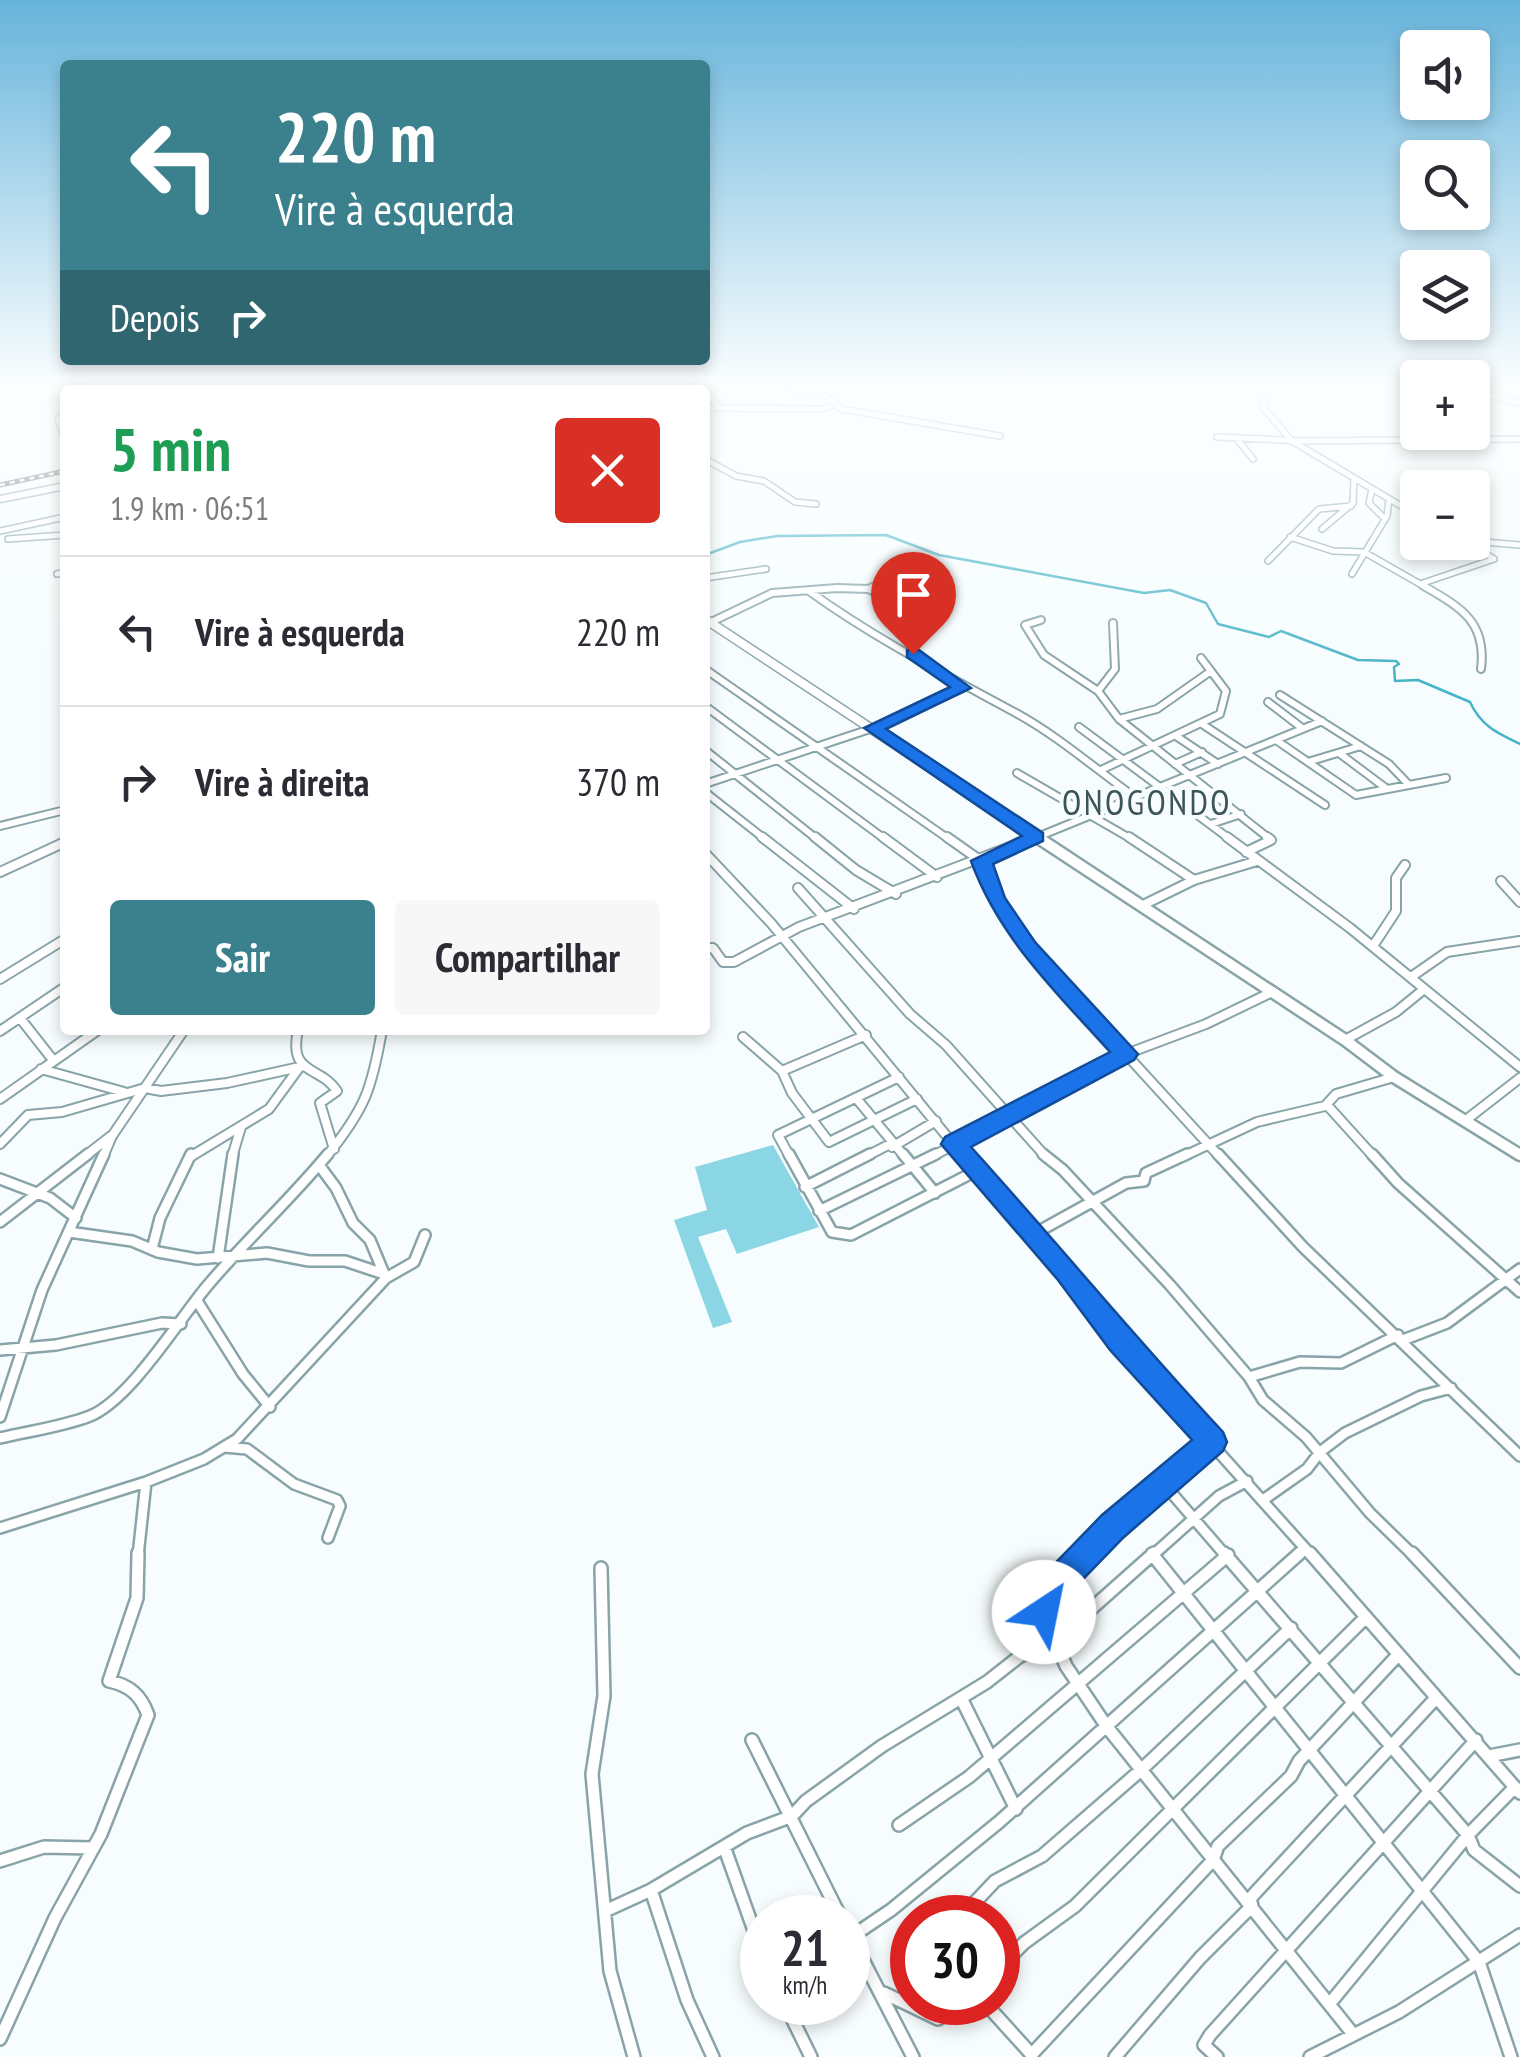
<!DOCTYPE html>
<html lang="pt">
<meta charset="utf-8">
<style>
:root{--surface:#fff;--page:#f7f7f7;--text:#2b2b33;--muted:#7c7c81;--line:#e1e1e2;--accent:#3b808d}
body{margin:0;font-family:"PT Sans Narrow",sans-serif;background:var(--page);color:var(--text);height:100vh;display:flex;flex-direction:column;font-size:38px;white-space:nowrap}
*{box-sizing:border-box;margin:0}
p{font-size:32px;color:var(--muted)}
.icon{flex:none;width:55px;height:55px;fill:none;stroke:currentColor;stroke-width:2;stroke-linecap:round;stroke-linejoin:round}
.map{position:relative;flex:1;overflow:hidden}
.details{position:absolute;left:60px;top:385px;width:650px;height:650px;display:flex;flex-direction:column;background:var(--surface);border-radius:10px;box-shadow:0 5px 15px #0003}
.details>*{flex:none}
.top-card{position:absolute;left:60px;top:60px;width:650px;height:305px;border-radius:10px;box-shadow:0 5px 15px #0003;background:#3b808d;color:#fff;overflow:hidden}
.buttons{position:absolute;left:1400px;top:30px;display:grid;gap:20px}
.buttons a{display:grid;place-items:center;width:90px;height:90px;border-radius:10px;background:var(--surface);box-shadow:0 5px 15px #0003;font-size:50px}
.speed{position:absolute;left:740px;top:1895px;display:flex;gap:20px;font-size:50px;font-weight:700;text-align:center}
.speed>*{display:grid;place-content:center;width:130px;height:130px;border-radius:50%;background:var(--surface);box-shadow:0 5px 15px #0003;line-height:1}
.speed small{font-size:25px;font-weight:400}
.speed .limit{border:15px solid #d22;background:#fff;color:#111}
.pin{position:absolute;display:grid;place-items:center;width:85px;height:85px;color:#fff;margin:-102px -42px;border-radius:50% 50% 50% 0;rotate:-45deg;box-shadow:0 0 10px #0007}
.pin .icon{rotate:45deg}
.me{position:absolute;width:110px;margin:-55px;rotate:34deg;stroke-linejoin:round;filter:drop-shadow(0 0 8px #0008)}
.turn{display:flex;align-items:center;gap:35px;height:210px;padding:0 50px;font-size:45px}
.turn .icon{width:130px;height:130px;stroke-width:2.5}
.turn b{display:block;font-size:70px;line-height:85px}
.then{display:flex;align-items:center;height:95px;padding:0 50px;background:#0003;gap:20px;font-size:38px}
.round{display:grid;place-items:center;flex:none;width:105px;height:105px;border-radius:10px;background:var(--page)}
.summary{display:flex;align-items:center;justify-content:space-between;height:170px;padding:0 50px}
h1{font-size:60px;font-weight:700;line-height:75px;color:#1e9e55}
.action{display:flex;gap:20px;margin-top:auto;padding:20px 50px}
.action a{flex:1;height:115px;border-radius:10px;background:var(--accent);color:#fff;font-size:40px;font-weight:700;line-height:115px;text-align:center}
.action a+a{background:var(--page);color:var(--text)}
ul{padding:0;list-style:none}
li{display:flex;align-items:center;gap:30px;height:150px;padding:0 50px;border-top:2px solid var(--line)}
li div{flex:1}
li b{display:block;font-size:38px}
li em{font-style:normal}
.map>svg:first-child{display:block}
.green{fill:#8bd6e5}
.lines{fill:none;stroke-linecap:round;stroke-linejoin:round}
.stream{stroke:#47b3c7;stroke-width:2.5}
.minor-far4-casing{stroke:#89a4a9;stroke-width:8}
.minor-far3-casing{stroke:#89a4a9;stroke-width:10}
.minor-far2-casing{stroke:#89a4a9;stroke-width:12}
.minor-far1-casing{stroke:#89a4a9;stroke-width:14}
.minor-casing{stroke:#89a4a9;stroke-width:16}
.major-far2-casing{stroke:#89a4a9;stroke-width:9}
.major-far1-casing{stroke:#89a4a9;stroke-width:11}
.major-casing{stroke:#89a4a9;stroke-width:15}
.minor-far4{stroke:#fff;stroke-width:5}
.minor-far3{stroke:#fff;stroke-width:6}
.minor-far2{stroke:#fff;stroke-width:8}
.minor-far1{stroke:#fff;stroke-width:9}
.minor{stroke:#fff;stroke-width:11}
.major-far2{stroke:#fff;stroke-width:6}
.major-far1{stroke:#fff;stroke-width:8}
.major{stroke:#fff;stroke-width:10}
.rail-casing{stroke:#61696b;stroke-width:5}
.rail{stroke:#f7fdfe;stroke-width:2.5;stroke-dasharray:5;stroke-linecap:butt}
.route{fill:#1a73e8;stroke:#114b97;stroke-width:2.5}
.labels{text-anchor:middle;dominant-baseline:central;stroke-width:8;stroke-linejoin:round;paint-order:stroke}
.quarter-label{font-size:35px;letter-spacing:2.5px;fill:#3b5458;stroke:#f7fdfe}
</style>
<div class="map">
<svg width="1520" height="2057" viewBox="0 0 1520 2057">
<rect width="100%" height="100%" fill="#f7fdfe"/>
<path class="green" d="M773 1145 819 1227 737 1254 726 1229 698 1237 732 1322 713 1328 674 1220 707 1210 695 1167Z"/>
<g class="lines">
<path class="stream" d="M705 555 740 542 777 536 886 535 939 555 1144 593 1170 590 1206 603 1218 624 1269 637 1281 631 1358 660 1396 661 1399 664 1394 667 1395 681 1418 680 1470 702C1481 726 1497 733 1520 744"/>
<defs>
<path id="minor-far4" d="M523 387 527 390
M786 387 826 396 842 409 1000 436
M1271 387 1262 406 1292 441 1418 516
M149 390 172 387
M566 390 581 387
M635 390 651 387
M705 391 720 408
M1472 391 1520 403
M705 408 823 409 836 404
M65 416 58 419 65 438
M1217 437 1301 441 1520 439
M1236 438 1253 459
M705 459 736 476 764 481 795 502 816 504
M1372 489 1369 503 1385 519
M1322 529 1353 503 1354 478
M0 531 65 517
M1290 537 1333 551 1364 552 1427 588
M8 539 65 535
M1472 541 1520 545
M1268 561 1319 509 1351 506
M57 574 65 572
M1352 574 1387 516 1389 499
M705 578 766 569
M1420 584 1494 559 1466 542
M871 588 894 579"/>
<path id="minor-far3" d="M1422 585C1460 607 1487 621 1481 669
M868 589 877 585
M809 591C874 638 946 675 1016 713 1058 736 1097 770 1136 798
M1041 620 1025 625 1044 655 1098 691 1119 719 1271 840
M705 625 772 593 837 588 868 589 929 616
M705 669 950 840
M1098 691 1115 669 1113 623
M1280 695 1389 764 1409 785
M1268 702 1302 728
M705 706 886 840
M1119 719 1157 709 1211 671
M1202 724 1325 805
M1079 727 1231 840
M1176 736 1218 764
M1276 740 1356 795 1446 778
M705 750 818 840
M1339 753 1387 789
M1311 761 1361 746
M1175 764 1202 752
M1101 770 1220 714 1226 691 1201 658
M1017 773 1133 840
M705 784 873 728 963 688
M705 792 766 840
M1211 824 1241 814
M0 826 65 810
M1030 840 1322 721"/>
<path id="minor-far2" d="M762 837 854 909
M815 837 856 870 896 894
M883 837 937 877
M947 837 981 861 995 899 1028 947 1220 1157
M1129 837 1194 880
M1227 837 1350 928 1520 1067
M1246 852 1271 840 1267 837
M705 853 771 923 964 1157
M0 872 65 842
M1501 881 1520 902
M798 888 910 1014 946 1045 1046 1157
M1141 906 1194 880 1257 861
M1373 946 1396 911V878L1405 865
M705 948H713L723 962H734L799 927 1036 837
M1411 977 1447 952 1520 941
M0 979 65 939
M20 1018 53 1060
M298 1030C288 1076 320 1065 337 1091L320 1103 334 1149
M0 1031 65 987
M743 1037 782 1071 792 1093 829 1142 917 1099
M1345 1040 1396 1012 1423 990
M41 1069 124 1092
M782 1071 866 1035
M856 1098 905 1157
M0 1099 98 1030
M1327 1105 1374 1157
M1466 1120 1520 1078
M0 1144 28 1115 62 1112 145 1088 161 1091 227 1083 304 1066
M892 1147 936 1121
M84 1157 111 1136
M103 1157 112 1136 184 1030
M190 1157 269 1109 299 1068
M232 1157 241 1127
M326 1157C365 1109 372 1089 382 1030
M790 1157 778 1135 899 1077
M865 1157 890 1144
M931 1157 1126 1054 1206 1024 1272 992
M1182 1157 1257 1122 1325 1106 1336 1094 1394 1077"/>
<path id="minor-far1" d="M789 1154 832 1232 851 1235 976 1171
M903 1154 935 1193
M962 1154 1067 1272 1119 1341 1312 1556
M1043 1154 1063 1170 1170 1285 1249 1377 1263 1400 1306 1437 1370 1513 1414 1556
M1218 1154 1303 1247 1520 1456
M1372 1154 1398 1183 1520 1292
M319 1165 336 1188 353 1223 370 1240 385 1276
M0 1179 50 1198 76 1218
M805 1187 870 1154
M819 1211 936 1154
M0 1222 88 1154
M69 1232 132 1241 158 1252 197 1259 267 1253 309 1261H345L384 1274
M1032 1235 1126 1183 1144 1181 1146 1173 1187 1154
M152 1249 160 1218 191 1154
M218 1258 233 1154
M197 1301 243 1374 270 1407
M1403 1340 1447 1323 1520 1269
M0 1350 56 1345 162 1323 181 1324
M1249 1377 1300 1362 1341 1363 1398 1335
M0 1417 42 1290 104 1154
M0 1438C29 1431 62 1427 90 1416 131 1399 179 1319 208 1285 246 1240 290 1200 328 1154
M224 1447 247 1449 294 1484 337 1500 340 1506 328 1538
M1163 1483 1226 1556
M1263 1500 1307 1469 1320 1452 1345 1433 1421 1396 1451 1388
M0 1528 146 1482 204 1459 237 1439 386 1278 414 1262 425 1235
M138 1556 146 1482
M1084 1556 1113 1526 1213 1442
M1152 1556 1219 1496 1247 1481
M1297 1556 1305 1549"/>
<path id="minor" d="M1087 1553 1047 1594 1043 1612 1066 1666 1107 1727 1353 2034
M1224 1553 1468 1835 1474 1850 1520 1886
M1310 1553 1520 1793
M1412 1553 1520 1668
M1152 1554 1479 1962 1511 2057
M601 1568 604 1696 592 1774 610 1971 634 2057
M961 1698 1016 1809
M752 1740 841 1918
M1489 1756 1520 1750
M899 1825 969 1777 1228 1555
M725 1849 762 1953
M0 1861 44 1847 92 1848
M651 1890 687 2000 713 2057
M605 1911 651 1890 747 1833 792 1816 806 1801 882 1746 987 1682 1020 1656 1054 1642 1154 1553
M960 1918 995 1881 1042 1856 1141 1770 1291 1628
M848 1931 913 2057
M851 1937 891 1910 999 1822 1300 1553
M998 1969 1024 1943 1075 1906 1366 1617
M884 1993 938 2019 967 2002
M784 2002 811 2057
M984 2002 1032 2055
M1331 2002 1468 1835 1515 1787
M0 2039 55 1918 101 1834 148 1715C141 1695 129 1685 109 1681L137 1598 138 1553
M1032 2054 1213 1860 1218 1846 1291 1776 1299 1761 1398 1655
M1115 2057 1200 1958 1252 1906 1250 1899 1255 1893 1436 1698
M1217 2057 1204 2045 1210 2035 1476 1740
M1310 2057 1399 2012 1520 1935"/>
<path id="major-far2" d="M503 390 518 387
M0 499 65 486"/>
<path id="major-far1" d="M705 619 1040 840"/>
<path id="major" d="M1037 837 1345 1040 1394 1077 1520 1155"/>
</defs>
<use href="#minor-far4" class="minor-far4-casing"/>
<use href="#minor-far3" class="minor-far3-casing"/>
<use href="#minor-far2" class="minor-far2-casing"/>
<use href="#minor-far1" class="minor-far1-casing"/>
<use href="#minor" class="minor-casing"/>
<use href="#major-far2" class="major-far2-casing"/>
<use href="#major-far1" class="major-far1-casing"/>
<use href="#major" class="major-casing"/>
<use href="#minor-far4" class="minor-far4"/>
<use href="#minor-far3" class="minor-far3"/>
<use href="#minor-far2" class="minor-far2"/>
<use href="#minor-far1" class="minor-far1"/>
<use href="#minor" class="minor"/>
<use href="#major-far2" class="major-far2"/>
<use href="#major-far1" class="major-far1"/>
<use href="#major" class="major"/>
<defs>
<path id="rail" d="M441 390 456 387
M0 485 65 471"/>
</defs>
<use href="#rail" class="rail-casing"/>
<use href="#rail" class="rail"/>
</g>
<linearGradient id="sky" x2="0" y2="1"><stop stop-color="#67b4db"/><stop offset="0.57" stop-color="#fbfeff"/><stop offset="1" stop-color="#fbfeff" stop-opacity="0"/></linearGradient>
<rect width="1520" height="675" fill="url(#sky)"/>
<path class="route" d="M907 650H919L971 688 886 729 1043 833V841L993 864 1005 898 1035 942 1138 1054 1134 1060 971 1147C1056 1241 1136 1339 1223 1432L1227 1442 1223 1451 1124 1537 1061 1602 1055 1623 1044 1628 1032 1623 1027 1612 1036 1583 1102 1515 1192 1440 1110 1350 1058 1280 941 1144 945 1137 1110 1052C1056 992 999 938 971 861L1022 836 864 728 950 687 907 657Z"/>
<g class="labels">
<g class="quarter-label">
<text x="1147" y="802">ONOGONDO</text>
</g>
</g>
</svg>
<div class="buttons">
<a><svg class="icon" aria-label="sound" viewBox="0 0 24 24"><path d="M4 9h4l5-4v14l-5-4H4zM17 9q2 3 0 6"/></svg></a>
<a><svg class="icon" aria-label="search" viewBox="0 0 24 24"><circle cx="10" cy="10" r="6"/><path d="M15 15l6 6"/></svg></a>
<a><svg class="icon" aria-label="layers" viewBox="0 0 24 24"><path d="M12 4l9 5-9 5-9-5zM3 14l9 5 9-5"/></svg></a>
<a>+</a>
<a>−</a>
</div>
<div class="speed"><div>21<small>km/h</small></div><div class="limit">30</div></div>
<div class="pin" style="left:913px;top:654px;background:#d93025"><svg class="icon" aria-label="arrive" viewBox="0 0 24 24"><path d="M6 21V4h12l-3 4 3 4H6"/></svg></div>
<svg class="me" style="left:1044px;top:1612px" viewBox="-20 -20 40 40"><circle r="19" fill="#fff"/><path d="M0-13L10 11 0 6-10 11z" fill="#1a73e8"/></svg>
<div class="top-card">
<div class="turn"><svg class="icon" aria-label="left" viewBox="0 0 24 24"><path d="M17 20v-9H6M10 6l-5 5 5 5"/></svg><div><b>220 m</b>Vire à esquerda</div></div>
<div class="then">Depois<svg class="icon" aria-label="right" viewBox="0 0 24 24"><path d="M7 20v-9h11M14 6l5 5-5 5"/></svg></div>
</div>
<section class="details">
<div class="summary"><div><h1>5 min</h1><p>1.9 km · 06:51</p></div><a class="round" style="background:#d93025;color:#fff"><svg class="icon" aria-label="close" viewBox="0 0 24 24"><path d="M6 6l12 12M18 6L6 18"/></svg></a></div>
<ul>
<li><svg class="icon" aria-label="left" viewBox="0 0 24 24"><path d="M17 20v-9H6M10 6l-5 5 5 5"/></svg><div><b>Vire à esquerda</b></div><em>220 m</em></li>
<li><svg class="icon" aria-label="right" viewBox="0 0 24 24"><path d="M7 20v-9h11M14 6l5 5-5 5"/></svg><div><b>Vire à direita</b></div><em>370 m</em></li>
</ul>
<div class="action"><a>Sair</a><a>Compartilhar</a></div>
</section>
</div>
